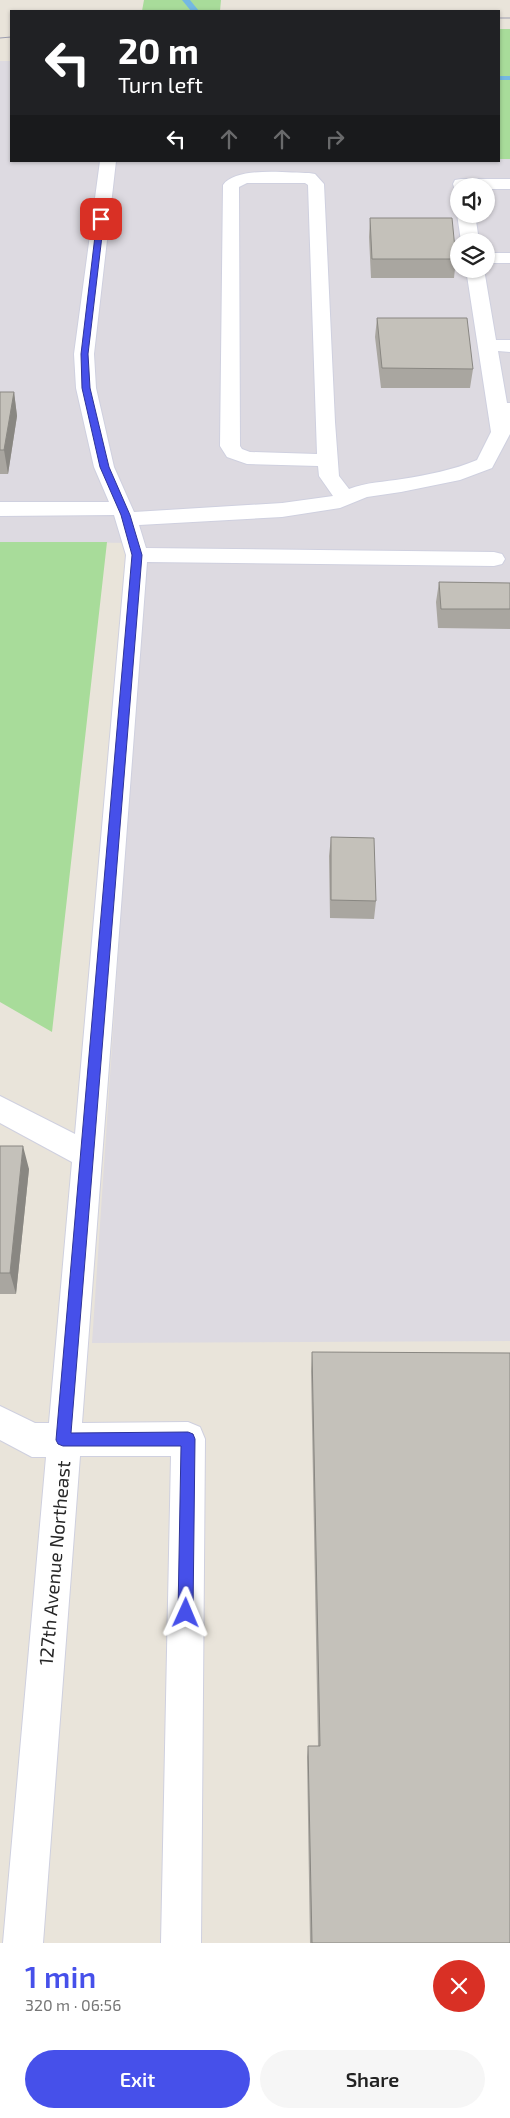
<!DOCTYPE html>
<meta charset="utf-8">
<style>
:root{--surface:#fff;--page:#f6f6f6;--text:#222;--muted:#767676;--accent:#4650ea}
body{margin:0;font-family:"Exo 2",sans-serif;background:var(--page);color:var(--text);height:100vh;display:flex;flex-direction:column;font-size:19px;white-space:nowrap}
*{box-sizing:border-box;margin:0}
p{font-size:16px;color:var(--muted)}
.icon{flex:none;width:28px;height:28px;fill:none;stroke:currentColor;stroke-width:2;stroke-linecap:round;stroke-linejoin:round}
.map{position:relative;height:1943px;overflow:hidden}
.side{display:flex;flex-direction:column;background:var(--surface);flex:1}
.side>*{flex:none}
.guide{position:absolute;left:10px;top:10px;width:490px;height:152px;border-radius:0px;box-shadow:0 1px 4px #0004;background:#202124;color:#fff;overflow:hidden}
.controls{position:absolute;left:450px;top:178px;display:grid;gap:10px}
.controls a{display:grid;place-items:center;width:45px;height:45px;border-radius:50%;background:var(--surface);box-shadow:0 1px 4px #0004;font-size:25px}
.pin{position:absolute;display:grid;place-items:center;width:42px;height:42px;color:#fff;margin:-21px;border-radius:10px;box-shadow:0 2px 8px #0006}
.me{position:absolute;width:55px;margin:-28px;rotate:1deg;stroke-linejoin:round;filter:drop-shadow(0 0 4px #0008)}
.turn{display:flex;align-items:center;gap:18px;height:105px;padding:0 25px;font-size:22px}
.turn .icon{width:65px;height:65px;stroke-width:2.5}
.turn b{display:block;font-size:35px;line-height:42px}
.lanes{display:flex;align-items:center;height:48px;padding:0 25px;background:#0003;justify-content:center;gap:25px;direction:ltr}
.lanes .off{opacity:.35}
.round{display:grid;place-items:center;flex:none;width:52px;height:52px;border-radius:26px;background:var(--page)}
.head{display:flex;align-items:center;justify-content:space-between;height:85px;padding:0 25px}
h1{font-size:30px;font-weight:600;line-height:38px;color:var(--accent)}
.button{display:flex;gap:10px;margin-top:auto;padding:10px 25px}
.button a{flex:1;height:58px;border-radius:30px;background:var(--accent);color:#fff;font-size:20px;font-weight:600;line-height:58px;text-align:center}
.button a+a{background:var(--page);color:var(--text)}
.map>svg:first-child{display:block}
.industrial{fill:#dddae1;fill-rule:evenodd}
.green{fill:#a8dc9a}
.lines{fill:none;stroke-linecap:round;stroke-linejoin:round}
.stream{fill:#74b8e3;fill-rule:evenodd}
.minor-casing{stroke:#cfd0df;stroke-width:2}
.minor{fill:#fff;fill-rule:evenodd}
.tram{stroke:#9d9eb0;stroke-width:1}
.wall{fill:#a9a6a0}
.shaded-wall{fill:#898782}
.building{fill:#c4c1ba;stroke:#898782}
.route{fill:#4650ea;stroke:#2e3498}
.labels{text-anchor:middle;dominant-baseline:central;stroke-width:4;stroke-linejoin:round;paint-order:stroke}
.street-label{font-size:19px;fill:#272727;stroke:#fff}
</style>
<div class="map">
<svg width="510" height="1943" viewBox="0 0 510 1943">
<rect width="100%" height="100%" fill="#e9e4da"/>
<path class="industrial" d="M0 61H11V161H499V159H510V1341L92 1343 146 543 0 542ZM459 186H486V214H459ZM459 241H486V269H459Z"/>
<path class="green" d="M144 0H221L220 11H142Z
M499 29H510V159H499Z
M0 542H107L52 1032 0 1002Z"/>
<g class="lines">
<path class="stream" d="M182 0H190L199 11H191Z
M499 76H510V80H499Z"/>
<defs>
<path id="minor" d="M100 161H116L94 354 96 388 114 467 134 512 282 503 333 496 319 476 318 466 247 464 227 457 220 446 223 185C236 166 288 173 309 173L315 174 324 184 335 422 339 476 349 489C366 482 385 482 402 479 428 475 453 470 477 460L491 432 466 269H484L496 340H510V352L498 351 507 403H510V434L492 468 460 480 401 492 367 497 340 508 282 517 139 525 146 548 494 552 502 554 505 559 502 564 494 566 147 562 82 1423 188 1422 200 1427 205 1439 201 1943H161L171 1456H80L43 1943H3L46 1457H32L0 1440V1406L35 1423H49L72 1162 0 1123V1096L75 1134 126 555 114 515 0 516V502H109L94 467 76 388 74 354ZM247 183H305L308 185 317 454 250 452 242 449 240 446 239 187Z
M461 179H510V189H486V186H459V191L455 190 453 184 455 180Z
M459 212V214H475L479 241H461L457 214Z
M486 253H510V263H486Z"/>
</defs>
<use href="#minor" class="minor-casing"/>
<use href="#minor" class="minor"/>
<path class="tram" d="M499 18H510
M0 38 11 37"/>
</g>
<path class="wall" d="M370 218 456 259 454 278H371L369 237Z
M377 318 473 369 470 388H381L375 337Z
M0 392H14L17 416 8 474H0Z
M439 582 510 583V629L438 628 436 602Z
M331 837 376 901 374 919 330 918 329 856Z
M0 1146 29 1169 16 1294H0Z
M312 1352 510 1943H310L307 1757 308 1746H318L311 1371Z"/>
<path class="shaded-wall" d="M14 392 17 416 8 474 4 450Z
M23 1146 29 1169 16 1294 10 1273Z"/>
<path class="building" d="M370 218H452L456 259H372Z
M377 318H467L473 369 382 368Z
M0 392H14L4 450H0Z
M439 582 510 583V609H441Z
M331 837 374 838 376 901 331 900Z
M0 1146H23L10 1273H0Z
M312 1352 510 1353V1943H312L308 1746H320Z"/>
<path class="route" d="M101 217 104 219 88 354 90 388 109 467 130 515 142 555 71 1433 188 1432 193 1434 195 1439 193 1613 191 1619 186 1621 180 1619 178 1613 181 1446H63L58 1444 56 1440 132 555 121 515 100 467 82 388 81 354 97 219Z"/>
<g class="labels">
<g class="street-label">
<text transform="translate(54 1563) rotate(-85)">127th Avenue Northeast</text>
</g>
</g>
</svg>
<div class="controls">
<a><svg class="icon" aria-label="sound" viewBox="0 0 24 24"><path d="M4 9h4l5-4v14l-5-4H4zM17 9q2 3 0 6"/></svg></a>
<a><svg class="icon" aria-label="layers" viewBox="0 0 24 24"><path d="M12 4l9 5-9 5-9-5zM3 14l9 5 9-5"/></svg></a>
</div>
<div class="pin" style="left:101px;top:219px;background:#d93025"><svg class="icon" aria-label="arrive" viewBox="0 0 24 24"><path d="M6 21V4h12l-3 4 3 4H6"/></svg></div>
<svg class="me" style="left:186px;top:1613px" viewBox="-20 -20 40 40"><path d="M0-17L14 15 0 8-14 15z" fill="#4650ea" stroke="#fff" stroke-width="4"/></svg>
<div class="guide">
<div class="turn"><svg class="icon" aria-label="left" viewBox="0 0 24 24"><path d="M17 20v-9H6M10 6l-5 5 5 5"/></svg><div><b>20 m</b>Turn left</div></div>
<div class="lanes"><svg class="icon" aria-label="left" viewBox="0 0 24 24"><path d="M17 20v-9H6M10 6l-5 5 5 5"/></svg><svg class="icon off" aria-label="ahead" viewBox="0 0 24 24"><path d="M12 20V5M6 11l6-6 6 6"/></svg><svg class="icon off" aria-label="ahead" viewBox="0 0 24 24"><path d="M12 20V5M6 11l6-6 6 6"/></svg><svg class="icon off" aria-label="right" viewBox="0 0 24 24"><path d="M7 20v-9h11M14 6l5 5-5 5"/></svg></div>
</div>
</div>
<section class="side">
<div class="head"><div><h1>1 min</h1><p>320 m · 06:56</p></div><a class="round" style="background:#d93025;color:#fff"><svg class="icon" aria-label="close" viewBox="0 0 24 24"><path d="M6 6l12 12M18 6L6 18"/></svg></a></div>
<div class="button"><a>Exit</a><a>Share</a></div>
</section>
